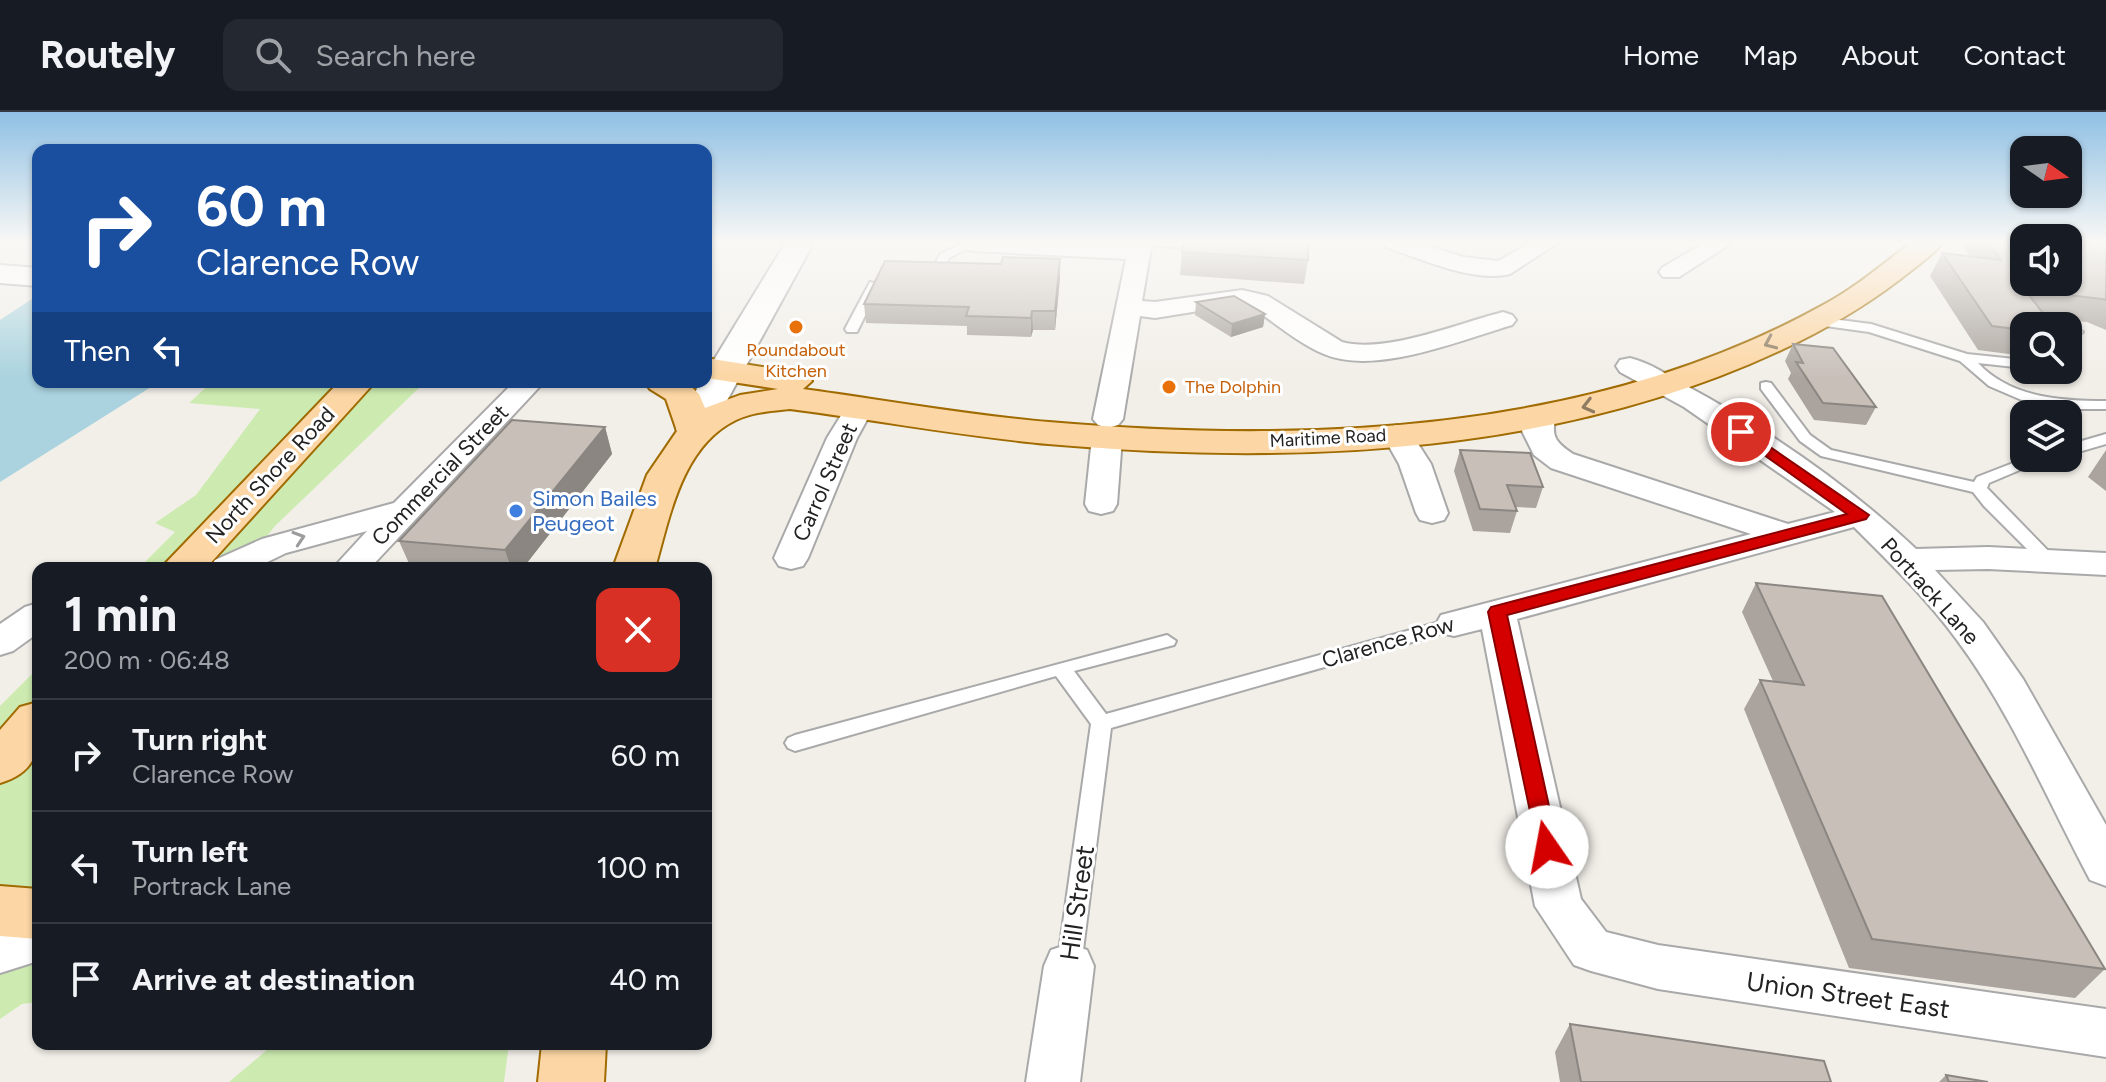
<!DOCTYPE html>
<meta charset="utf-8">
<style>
:root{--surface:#171b24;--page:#242831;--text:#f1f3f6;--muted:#9ea1a6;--line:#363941}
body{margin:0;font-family:Figtree,sans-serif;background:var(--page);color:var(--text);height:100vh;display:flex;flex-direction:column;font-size:30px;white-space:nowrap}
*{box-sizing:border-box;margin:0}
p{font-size:26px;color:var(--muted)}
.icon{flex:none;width:44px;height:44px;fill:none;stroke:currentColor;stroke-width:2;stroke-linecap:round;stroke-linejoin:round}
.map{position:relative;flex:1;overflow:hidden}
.details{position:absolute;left:32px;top:450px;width:680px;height:488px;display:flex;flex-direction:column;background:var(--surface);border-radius:16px;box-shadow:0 2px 6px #0004}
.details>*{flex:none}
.banner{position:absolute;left:32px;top:32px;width:680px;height:244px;border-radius:16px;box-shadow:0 2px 6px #0004;background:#1a4fa0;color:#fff;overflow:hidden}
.needle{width:52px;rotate:104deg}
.tools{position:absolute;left:2010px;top:24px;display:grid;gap:16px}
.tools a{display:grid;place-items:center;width:72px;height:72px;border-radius:16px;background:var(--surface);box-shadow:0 2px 6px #0004;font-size:40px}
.pin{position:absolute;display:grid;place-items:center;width:68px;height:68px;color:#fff;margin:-34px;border:4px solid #fff;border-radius:50%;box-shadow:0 2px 8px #0007}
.me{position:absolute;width:88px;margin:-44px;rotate:348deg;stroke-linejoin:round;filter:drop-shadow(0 0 6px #0008)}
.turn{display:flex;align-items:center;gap:28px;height:168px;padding:0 32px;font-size:36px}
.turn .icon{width:104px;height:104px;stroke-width:2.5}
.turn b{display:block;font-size:56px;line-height:68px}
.then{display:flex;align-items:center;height:76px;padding:0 32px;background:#0003;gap:16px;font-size:30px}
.round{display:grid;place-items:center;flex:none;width:84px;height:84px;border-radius:16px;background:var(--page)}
.headline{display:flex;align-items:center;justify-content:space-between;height:136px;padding:0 32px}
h1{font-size:48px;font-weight:700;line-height:60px}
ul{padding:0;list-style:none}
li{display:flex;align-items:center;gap:24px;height:112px;padding:0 32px;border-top:2px solid var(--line)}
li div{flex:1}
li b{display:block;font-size:30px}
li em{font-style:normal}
header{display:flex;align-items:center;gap:48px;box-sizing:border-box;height:112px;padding:0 40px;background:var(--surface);border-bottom:2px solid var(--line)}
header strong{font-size:38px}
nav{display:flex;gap:44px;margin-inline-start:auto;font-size:28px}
.search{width:560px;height:72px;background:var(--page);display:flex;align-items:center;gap:20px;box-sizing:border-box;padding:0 28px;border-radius:16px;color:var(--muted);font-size:30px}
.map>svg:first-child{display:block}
.grass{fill:#cdebb0}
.water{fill:#aad3df}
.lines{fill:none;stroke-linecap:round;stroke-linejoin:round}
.service-casing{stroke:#a9a9a9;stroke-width:4}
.minor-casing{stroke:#a9a9a9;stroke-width:4}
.tertiary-casing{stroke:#a9a9a9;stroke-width:4}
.primary-casing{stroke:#a06b00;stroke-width:4}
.service{fill:#fff;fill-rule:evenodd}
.minor{fill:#fff;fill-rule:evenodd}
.tertiary{fill:#fff;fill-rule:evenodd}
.primary{fill:#fcd6a4;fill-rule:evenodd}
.wall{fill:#aba49e}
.shaded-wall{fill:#8b8681}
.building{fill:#c7bfb8;stroke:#8b8681;stroke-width:2}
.oneway{stroke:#8f7c63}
.oneway2{stroke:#9c9c9c}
.route{fill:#d40000;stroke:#8a0000;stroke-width:2}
.food-dot{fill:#e8710a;stroke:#fff;stroke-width:3}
.shop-dot{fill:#3f7fe0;stroke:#fff;stroke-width:3}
.labels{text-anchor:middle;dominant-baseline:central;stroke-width:6;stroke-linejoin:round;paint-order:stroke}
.far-food-label{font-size:18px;fill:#c56008;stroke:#fff}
.far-street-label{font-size:18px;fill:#222;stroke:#fff}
.street-label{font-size:22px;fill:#222;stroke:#fff}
.shop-label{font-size:22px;fill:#366cbe;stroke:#fff;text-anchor:start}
.near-street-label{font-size:26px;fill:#222;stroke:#fff}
</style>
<header>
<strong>Routely</strong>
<div class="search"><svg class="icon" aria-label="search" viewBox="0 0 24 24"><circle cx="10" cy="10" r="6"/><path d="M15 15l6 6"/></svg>Search here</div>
<nav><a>Home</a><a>Map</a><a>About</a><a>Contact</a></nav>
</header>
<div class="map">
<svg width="2106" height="970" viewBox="0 0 2106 970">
<rect width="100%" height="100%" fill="#f2efe9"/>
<path class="grass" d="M212 270H410L420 275 275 414 242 456H139L175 420 155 411 196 383 260 297 189 291Z
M38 556V890L22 892 0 907V594Z
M274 932H509L504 970H229Z"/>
<path class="water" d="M38 183V270H159L0 370V208Z"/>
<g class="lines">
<defs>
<path id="service" d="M965 130H980L949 146 943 161H925L919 157 925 153 934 154 940 142Z
M1135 130H1197L1212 134 1206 137 1141 133Z
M870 170 880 173 857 220H847L845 217Z
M1816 205 1871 212 1967 242 2024 248V256L1978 251C2011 286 2061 289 2106 289V297H2068L2024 289 1989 274 1960 249 1869 220 1811 212 1810 209Z
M2076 216 2083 220 2068 230V220Z
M1766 270 1771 271 1810 323 1831 338 1974 370 1977 365 2026 346H2048L1989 371 1987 376 2057 448 2048 453 2042 452 1984 394 1973 380 1821 344 1800 329 1761 277V271Z
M2106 322V332L2068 343V333Z
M1454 506 1463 512 1461 516 1111 616 1081 854 1078 862 1069 865 1060 862 1057 854 1091 612 1056 564 795 639 788 636 785 631 788 626 795 623 1167 523 1176 529 1174 533 1074 559 1106 602Z"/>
<path id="minor" d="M963 130 1129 133 1130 130H1152L1142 189 1155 190 1242 178 1268 184 1342 230C1386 242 1459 211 1503 200L1512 203 1516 208 1512 213C1461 228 1375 264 1324 242 1298 231 1274 210 1250 194L1242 192 1155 206 1140 204 1123 307 1118 313 1108 316 1098 313 1093 307 1126 147 973 139 965 137Z
M1383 130H1417L1463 145 1498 149 1532 130H1559L1510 162C1474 171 1421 147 1386 135Z
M1706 130H1733L1679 165H1663L1659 160 1663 155Z
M1630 246C1650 251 1668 263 1685 273 1767 317 1848 373 1916 437L1988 435 2106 441V463L1988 457 1935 458 1983 510 2023 567 2106 713V774L2090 768C2048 689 2010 599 1957 528 1927 487 1890 451 1854 415L1517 507 1581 787 1606 820 1658 833 2106 897V945L1658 877 1591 859 1574 853 1535 794 1482 517 1454 524 1441 521 1436 512 1441 503 1751 422 1551 356 1534 343 1522 319 1531 299 1541 296 1551 299 1556 305C1550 325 1557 331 1573 342L1788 412 1835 400 1684 295 1620 260 1616 254 1620 248Z
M514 270H544L370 456H333L367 419 286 441 255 456H210L215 448 262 427 394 391Z
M860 286 870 289 874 295 857 326 808 446 803 454 791 457 779 454 774 446 827 326 850 289Z
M1397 313 1408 316 1431 352 1448 401 1444 408 1432 411 1420 408 1416 401 1399 352 1382 322 1386 316Z
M1107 317 1118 320 1122 326 1117 392 1113 399 1101 402 1089 399 1085 392 1092 326 1096 320Z
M38 491V521L13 539 0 543V512L25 495Z
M38 807V849L0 861V817Z
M1069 832 1087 838 1094 854 1080 970H1026L1044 854 1051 838Z"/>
<path id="tertiary" d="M786 130H814L707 325 694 328 681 325 676 317 700 271 706 270V261Z
M0 153 38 156V174L0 171Z"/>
<path id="primary" d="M1912 130H1943C1935 141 1922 150 1912 158 1876 187 1840 209 1800 229 1570 343 1299 354 1048 332 961 324 876 308 790 297 772 299 753 300 736 308 682 334 670 404 655 456H613L647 363 677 319 666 287 650 277 645 270H686L699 282 705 296 740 283 778 277 706 266V246L807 262 812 269 803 277C885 288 967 303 1049 310 1308 332 1590 322 1823 193 1855 176 1883 152 1912 130Z
M339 270H375L206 456H161Z
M38 590C38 629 44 658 0 671V618L20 595Z
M0 774 38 777V827L0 824Z
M542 932H606L604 970H538Z"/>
</defs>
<use href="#service" class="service-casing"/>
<use href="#minor" class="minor-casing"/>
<use href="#tertiary" class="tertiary-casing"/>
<use href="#primary" class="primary-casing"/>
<use href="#service" class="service"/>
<use href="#minor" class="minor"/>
<use href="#tertiary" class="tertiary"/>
<use href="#primary" class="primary"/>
</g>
<path class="wall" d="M1968 130H2106V218L2087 210 2046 206 2024 214V244L1978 238 1930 164 1942 141 1970 144 1964 137Z
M1182 140 1308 148 1304 172 1180 163Z
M1060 166 1055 218H1033L1031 225 967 223V214L866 211 864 192Z
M1196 190 1265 202 1263 215 1231 225 1195 203Z
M1793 232 1876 295 1866 313 1814 308 1788 267 1791 261 1785 249Z
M605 315 612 342 523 456H411L399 429Z
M1460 338 1543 375 1536 396 1515 395 1517 399 1510 421 1473 419 1454 359Z
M2106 338V379L2088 365Z
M1756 471 2105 857 2075 886 1849 856 1744 597 1760 568 1773 569 1742 500Z
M1570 912 1831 970H1560L1555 940Z
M1946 963 1988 970H1939Z"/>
<path class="shaded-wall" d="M1060 147V166L1055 218V199Z
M1032 199 1033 218 1031 225V206Z
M1265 202 1263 215 1231 225 1232 212Z
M605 315 612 342 523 456H511L505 438Z"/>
<path class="building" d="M1183 130H1308V148L1182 140Z
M1988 130H2024V170H2068V130H2106V188L2102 187 2025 178 2053 214H2024V218L1992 214 1942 141 2001 148Z
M1003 145 1060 147 1055 199H1032L1031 206 966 204 969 195 864 192 885 149 1001 152Z
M1234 184 1265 202 1232 212 1196 190Z
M1793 232 1833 236 1876 295 1823 291 1796 250 1803 251Z
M512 308 605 315 505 438 399 429Z
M1460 338 1530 341 1543 375 1507 373 1517 399 1480 397Z
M1756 471 1882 484 2105 857 1872 827 1760 568 1804 573Z
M1570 912 1824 949 1831 970H1581Z
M1946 963 1988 970H1949Z"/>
<defs><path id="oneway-chevron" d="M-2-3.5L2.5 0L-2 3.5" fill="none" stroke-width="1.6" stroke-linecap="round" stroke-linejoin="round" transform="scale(2)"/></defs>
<g class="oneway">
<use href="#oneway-chevron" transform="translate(1770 231) rotate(156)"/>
<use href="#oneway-chevron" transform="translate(1588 294) rotate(166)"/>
</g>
<use class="oneway2" href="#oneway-chevron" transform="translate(299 426) rotate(-18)"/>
<linearGradient id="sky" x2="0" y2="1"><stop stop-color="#8fc0e4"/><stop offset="0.49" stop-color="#f9f8f5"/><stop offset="1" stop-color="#f9f8f5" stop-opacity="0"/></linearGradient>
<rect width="2106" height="266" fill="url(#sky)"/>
<path class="route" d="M1741 315 1869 403 1866 407 1507 503 1558 735 1555 742 1547 744 1539 742 1488 500 1491 495 1847 402 1736 323 1734 320Z"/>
<g class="food-dot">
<circle cx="796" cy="215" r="8"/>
<circle cx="1169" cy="275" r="8"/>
</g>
<circle class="shop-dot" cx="516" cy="399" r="8"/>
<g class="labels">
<g class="far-food-label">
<text x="796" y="238">Roundabout<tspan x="796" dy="21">Kitchen</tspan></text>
<text x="1185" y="275" text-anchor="start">The Dolphin</text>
</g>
<g class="far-street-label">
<text transform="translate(1328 326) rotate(-3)">Maritime Road</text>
</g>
<g class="street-label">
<text transform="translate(270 363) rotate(-47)">North Shore Road</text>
<text transform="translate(440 363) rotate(-46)">Commercial Street</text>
<text transform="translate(825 370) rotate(-66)">Carrol Street</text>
<text transform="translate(1930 479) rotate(48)">Portrack Lane</text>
<text transform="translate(1388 530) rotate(-16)">Clarence Row</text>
</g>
<g class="shop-label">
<text x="532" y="386">Simon Bailes<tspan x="532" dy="25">Peugeot</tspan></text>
</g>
<g class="near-street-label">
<text transform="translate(1077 791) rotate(-82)">Hill Street</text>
<text transform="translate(1848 883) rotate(8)">Union Street East</text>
</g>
</g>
</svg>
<div class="tools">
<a><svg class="needle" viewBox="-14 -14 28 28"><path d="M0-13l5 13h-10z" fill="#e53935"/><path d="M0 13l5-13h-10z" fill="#9ea1a6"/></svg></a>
<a><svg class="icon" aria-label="sound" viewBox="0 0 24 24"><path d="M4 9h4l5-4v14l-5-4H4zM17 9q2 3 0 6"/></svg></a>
<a><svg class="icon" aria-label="search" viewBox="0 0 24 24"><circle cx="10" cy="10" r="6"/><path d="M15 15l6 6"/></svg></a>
<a><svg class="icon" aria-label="layers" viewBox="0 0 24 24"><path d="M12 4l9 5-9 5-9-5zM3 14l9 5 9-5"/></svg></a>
</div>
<div class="pin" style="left:1741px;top:320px;background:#d93025"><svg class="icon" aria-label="arrive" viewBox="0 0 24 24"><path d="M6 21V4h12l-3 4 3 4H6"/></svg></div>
<svg class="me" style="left:1547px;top:735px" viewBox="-20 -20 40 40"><circle r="19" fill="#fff"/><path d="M0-13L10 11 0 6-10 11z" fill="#d40000"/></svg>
<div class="banner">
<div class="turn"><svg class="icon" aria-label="right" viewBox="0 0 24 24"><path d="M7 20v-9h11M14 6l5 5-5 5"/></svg><div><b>60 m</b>Clarence Row</div></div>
<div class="then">Then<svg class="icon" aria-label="left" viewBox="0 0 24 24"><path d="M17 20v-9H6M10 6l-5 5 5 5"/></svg></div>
</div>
<section class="details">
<div class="headline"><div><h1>1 min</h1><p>200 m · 06:48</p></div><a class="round" style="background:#d93025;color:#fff"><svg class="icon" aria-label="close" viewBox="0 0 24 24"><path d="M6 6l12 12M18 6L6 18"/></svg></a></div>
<ul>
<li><svg class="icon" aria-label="right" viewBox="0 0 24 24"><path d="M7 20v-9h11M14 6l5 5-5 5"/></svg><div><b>Turn right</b><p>Clarence Row</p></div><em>60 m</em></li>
<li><svg class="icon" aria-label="left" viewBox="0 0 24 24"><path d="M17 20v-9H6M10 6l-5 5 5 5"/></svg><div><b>Turn left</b><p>Portrack Lane</p></div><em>100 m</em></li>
<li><svg class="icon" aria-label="arrive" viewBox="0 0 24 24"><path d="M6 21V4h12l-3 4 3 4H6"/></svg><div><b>Arrive at destination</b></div><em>40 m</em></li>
</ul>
</section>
</div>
